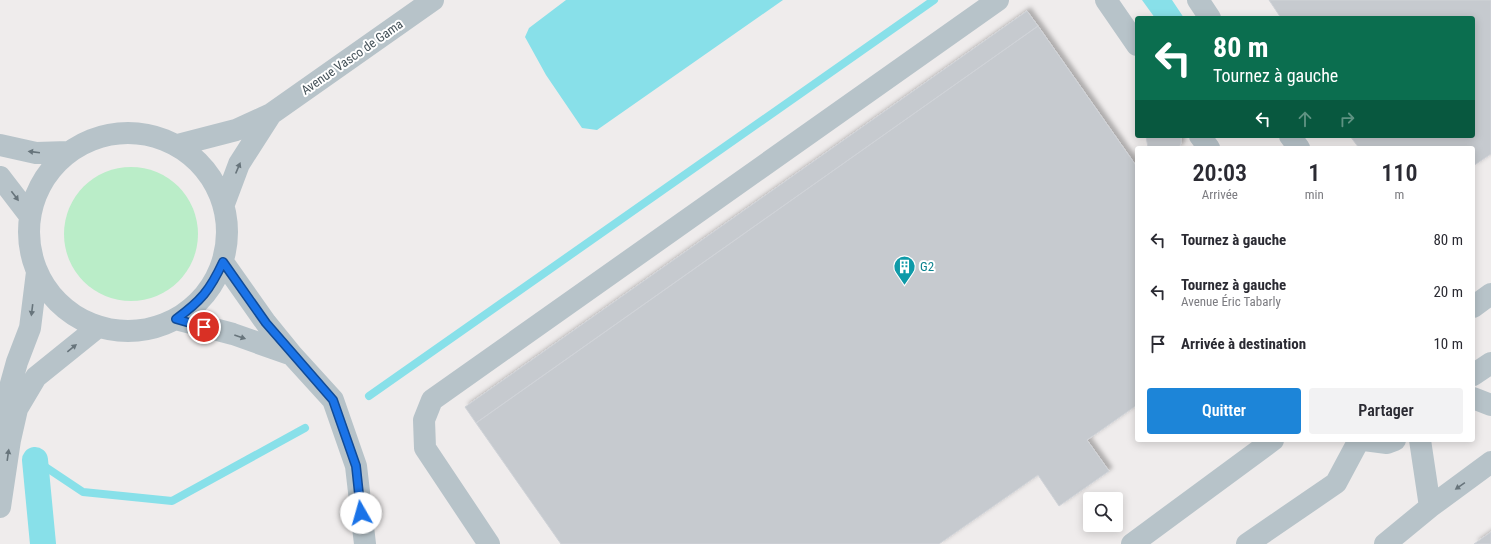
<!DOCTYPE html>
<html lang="fr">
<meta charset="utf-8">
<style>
:root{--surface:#fff;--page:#f2f2f3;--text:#2b2b33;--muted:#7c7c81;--accent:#1d85d8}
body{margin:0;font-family:"Roboto Condensed",sans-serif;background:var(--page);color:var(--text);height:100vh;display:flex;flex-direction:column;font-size:15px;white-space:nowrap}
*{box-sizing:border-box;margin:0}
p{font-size:13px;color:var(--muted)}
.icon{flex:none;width:22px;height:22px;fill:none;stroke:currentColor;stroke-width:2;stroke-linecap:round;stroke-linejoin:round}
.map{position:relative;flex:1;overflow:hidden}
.panel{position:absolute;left:1135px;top:146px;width:340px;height:296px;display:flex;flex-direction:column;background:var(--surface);border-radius:4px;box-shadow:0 2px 10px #0003}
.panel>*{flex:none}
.top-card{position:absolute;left:1135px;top:16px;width:340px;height:122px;border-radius:4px;box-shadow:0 2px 10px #0003;background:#0b6e4f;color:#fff;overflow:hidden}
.fabs{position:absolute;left:1083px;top:492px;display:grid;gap:8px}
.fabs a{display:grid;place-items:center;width:40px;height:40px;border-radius:4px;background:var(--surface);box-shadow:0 2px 10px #0003;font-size:20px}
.pin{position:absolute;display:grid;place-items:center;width:34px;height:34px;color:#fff;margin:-17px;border:2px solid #fff;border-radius:50%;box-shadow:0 1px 4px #0007}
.me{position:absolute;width:44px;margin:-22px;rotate:353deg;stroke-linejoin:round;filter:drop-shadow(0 0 3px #0008)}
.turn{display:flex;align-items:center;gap:14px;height:84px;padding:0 12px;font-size:18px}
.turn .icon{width:52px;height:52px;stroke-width:2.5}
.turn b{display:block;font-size:28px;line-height:34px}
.lanes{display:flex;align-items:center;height:38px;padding:0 12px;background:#0003;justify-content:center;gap:20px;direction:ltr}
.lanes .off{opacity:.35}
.eta{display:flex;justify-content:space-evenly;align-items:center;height:68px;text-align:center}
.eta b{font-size:24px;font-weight:600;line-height:28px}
.button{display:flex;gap:8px;margin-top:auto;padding:8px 12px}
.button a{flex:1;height:46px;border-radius:4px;background:var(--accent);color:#fff;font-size:16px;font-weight:600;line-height:46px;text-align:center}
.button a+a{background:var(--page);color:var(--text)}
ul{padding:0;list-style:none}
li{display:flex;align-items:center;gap:12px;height:52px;padding:0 12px}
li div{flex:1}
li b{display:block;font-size:15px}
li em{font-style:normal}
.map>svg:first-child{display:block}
.green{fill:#baedc8}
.water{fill:#88e0e9}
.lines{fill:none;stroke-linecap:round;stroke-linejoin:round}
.stream{stroke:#88e0e9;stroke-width:8}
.canal{stroke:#88e0e9;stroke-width:26}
.building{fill:#c6cacf;stroke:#d0d3d8;filter:url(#shadow)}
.minor{stroke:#b7c3c9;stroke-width:22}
.oneway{fill:#67747b}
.route-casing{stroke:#114b97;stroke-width:10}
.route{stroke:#1a73e8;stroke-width:7}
.labels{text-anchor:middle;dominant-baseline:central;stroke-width:4;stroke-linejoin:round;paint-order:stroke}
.street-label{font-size:13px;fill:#455259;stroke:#fff}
.culture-label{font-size:13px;fill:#0d838f;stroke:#fff;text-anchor:start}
</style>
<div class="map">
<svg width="1491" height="544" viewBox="0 0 1491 544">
<defs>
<filter id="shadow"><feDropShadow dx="3.5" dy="-3.5" stdDeviation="2" flood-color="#0004"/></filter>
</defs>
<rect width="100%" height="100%" fill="#efecec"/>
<path class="green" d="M64 234a67 67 0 1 1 134 0a67 67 0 1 1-134 0Z"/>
<path class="water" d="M566 0H783L597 130 582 128 546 75 525 37 529 28Z
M1142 0H1172L1184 18H1155Z"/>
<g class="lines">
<path class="stream" d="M369 396 934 0
M35 460 83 492 172 501 305 428"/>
<path class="canal" d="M35 460 43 544"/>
</g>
<path class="building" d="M1269 0H1491V154L1473 166V148H1359L1350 136H1473V18H1281Z
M1027 11 1038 26 476 423 465 407Z
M1038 26 1137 167V405L1087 440 1109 471 1059 506 1038 475 939 544H561L476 423Z
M1146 136H1181V143L1179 148H1148Z
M1491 532V544H1474Z"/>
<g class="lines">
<path class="minor" d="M1106 0 1137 45
M1198 0 1210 18
M271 114 433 0
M29 232a99 99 0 1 1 198 0a99 99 0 1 1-198 0Z
M1200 136 1209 148
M1290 136 1299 148
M0 145 36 153 68 152
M178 145 236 130 271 114 239 164 224 204
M0 177 30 216
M1473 307 1491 294
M176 319 233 334 292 355 266 323 223 262
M292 355 333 400 356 466 365 544
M1473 375 1491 363
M1473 398 1491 405
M0 423 17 362 30 328 37 272
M1364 440 1387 443 1395 440
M1420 440 1430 507 1491 462
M0 507 10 440 17 409 36 377 98 327
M489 544 425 448 424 420 432 400 998 0
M1132 544 1273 440
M1247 544 1336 483 1359 440
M1385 544 1430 507"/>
</g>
<defs><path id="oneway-solid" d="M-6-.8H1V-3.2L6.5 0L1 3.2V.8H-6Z"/></defs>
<g class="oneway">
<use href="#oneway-solid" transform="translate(34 152) rotate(-173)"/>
<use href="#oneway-solid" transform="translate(238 168) rotate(-67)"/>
<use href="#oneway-solid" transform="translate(15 196) rotate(53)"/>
<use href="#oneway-solid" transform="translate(32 310) rotate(97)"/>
<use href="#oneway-solid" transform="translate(240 337) rotate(19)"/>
<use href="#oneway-solid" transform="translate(72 348) rotate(-39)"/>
<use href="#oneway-solid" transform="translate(8 455) rotate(-82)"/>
<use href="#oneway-solid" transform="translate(1460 486) rotate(145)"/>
</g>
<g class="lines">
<defs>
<path id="route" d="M204 327 176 319C201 301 210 290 223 262L266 323 333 400 356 466 361 513"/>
</defs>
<use href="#route" class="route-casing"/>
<use href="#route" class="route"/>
</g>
<defs>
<symbol id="building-pin" viewBox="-11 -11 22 30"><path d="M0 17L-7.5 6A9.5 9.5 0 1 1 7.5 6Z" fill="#0f9aa8" stroke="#fff"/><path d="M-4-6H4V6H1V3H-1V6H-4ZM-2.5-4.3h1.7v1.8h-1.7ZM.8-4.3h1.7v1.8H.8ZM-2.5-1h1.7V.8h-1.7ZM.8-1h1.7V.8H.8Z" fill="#fff"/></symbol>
</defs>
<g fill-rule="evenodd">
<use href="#building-pin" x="892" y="254" width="25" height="34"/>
</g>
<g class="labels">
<g class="street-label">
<text transform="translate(352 57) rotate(-35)">Avenue Vasco de Gama</text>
</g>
<g class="culture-label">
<text x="920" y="266">G2</text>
</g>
</g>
</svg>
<div class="fabs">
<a><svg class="icon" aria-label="search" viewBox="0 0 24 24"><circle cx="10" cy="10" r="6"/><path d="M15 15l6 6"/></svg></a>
</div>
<div class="pin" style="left:204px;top:327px;background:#d93025"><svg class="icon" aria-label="arrive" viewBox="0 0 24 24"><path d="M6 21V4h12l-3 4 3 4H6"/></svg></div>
<svg class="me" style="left:361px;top:513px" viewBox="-20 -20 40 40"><circle r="19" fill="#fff"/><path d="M0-13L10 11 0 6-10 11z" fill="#1a73e8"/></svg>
<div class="top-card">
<div class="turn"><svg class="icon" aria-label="left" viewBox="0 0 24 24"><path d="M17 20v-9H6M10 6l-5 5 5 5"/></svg><div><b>80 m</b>Tournez à gauche</div></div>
<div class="lanes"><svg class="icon" aria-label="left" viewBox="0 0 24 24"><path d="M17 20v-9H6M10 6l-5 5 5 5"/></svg><svg class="icon off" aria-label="ahead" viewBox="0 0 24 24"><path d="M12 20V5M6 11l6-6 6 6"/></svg><svg class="icon off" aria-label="right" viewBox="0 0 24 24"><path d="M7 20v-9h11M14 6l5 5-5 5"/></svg></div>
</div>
<section class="panel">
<div class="eta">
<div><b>20:03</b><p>Arrivée</p></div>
<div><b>1</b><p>min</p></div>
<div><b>110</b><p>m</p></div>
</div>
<ul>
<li><svg class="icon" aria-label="left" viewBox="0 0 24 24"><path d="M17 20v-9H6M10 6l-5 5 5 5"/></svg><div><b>Tournez à gauche</b></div><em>80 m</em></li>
<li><svg class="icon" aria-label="left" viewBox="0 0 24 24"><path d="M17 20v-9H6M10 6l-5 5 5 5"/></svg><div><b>Tournez à gauche</b><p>Avenue Éric Tabarly</p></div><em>20 m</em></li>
<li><svg class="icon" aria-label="arrive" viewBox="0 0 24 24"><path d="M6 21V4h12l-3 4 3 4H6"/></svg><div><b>Arrivée à destination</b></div><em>10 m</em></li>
</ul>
<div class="button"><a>Quitter</a><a>Partager</a></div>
</section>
</div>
